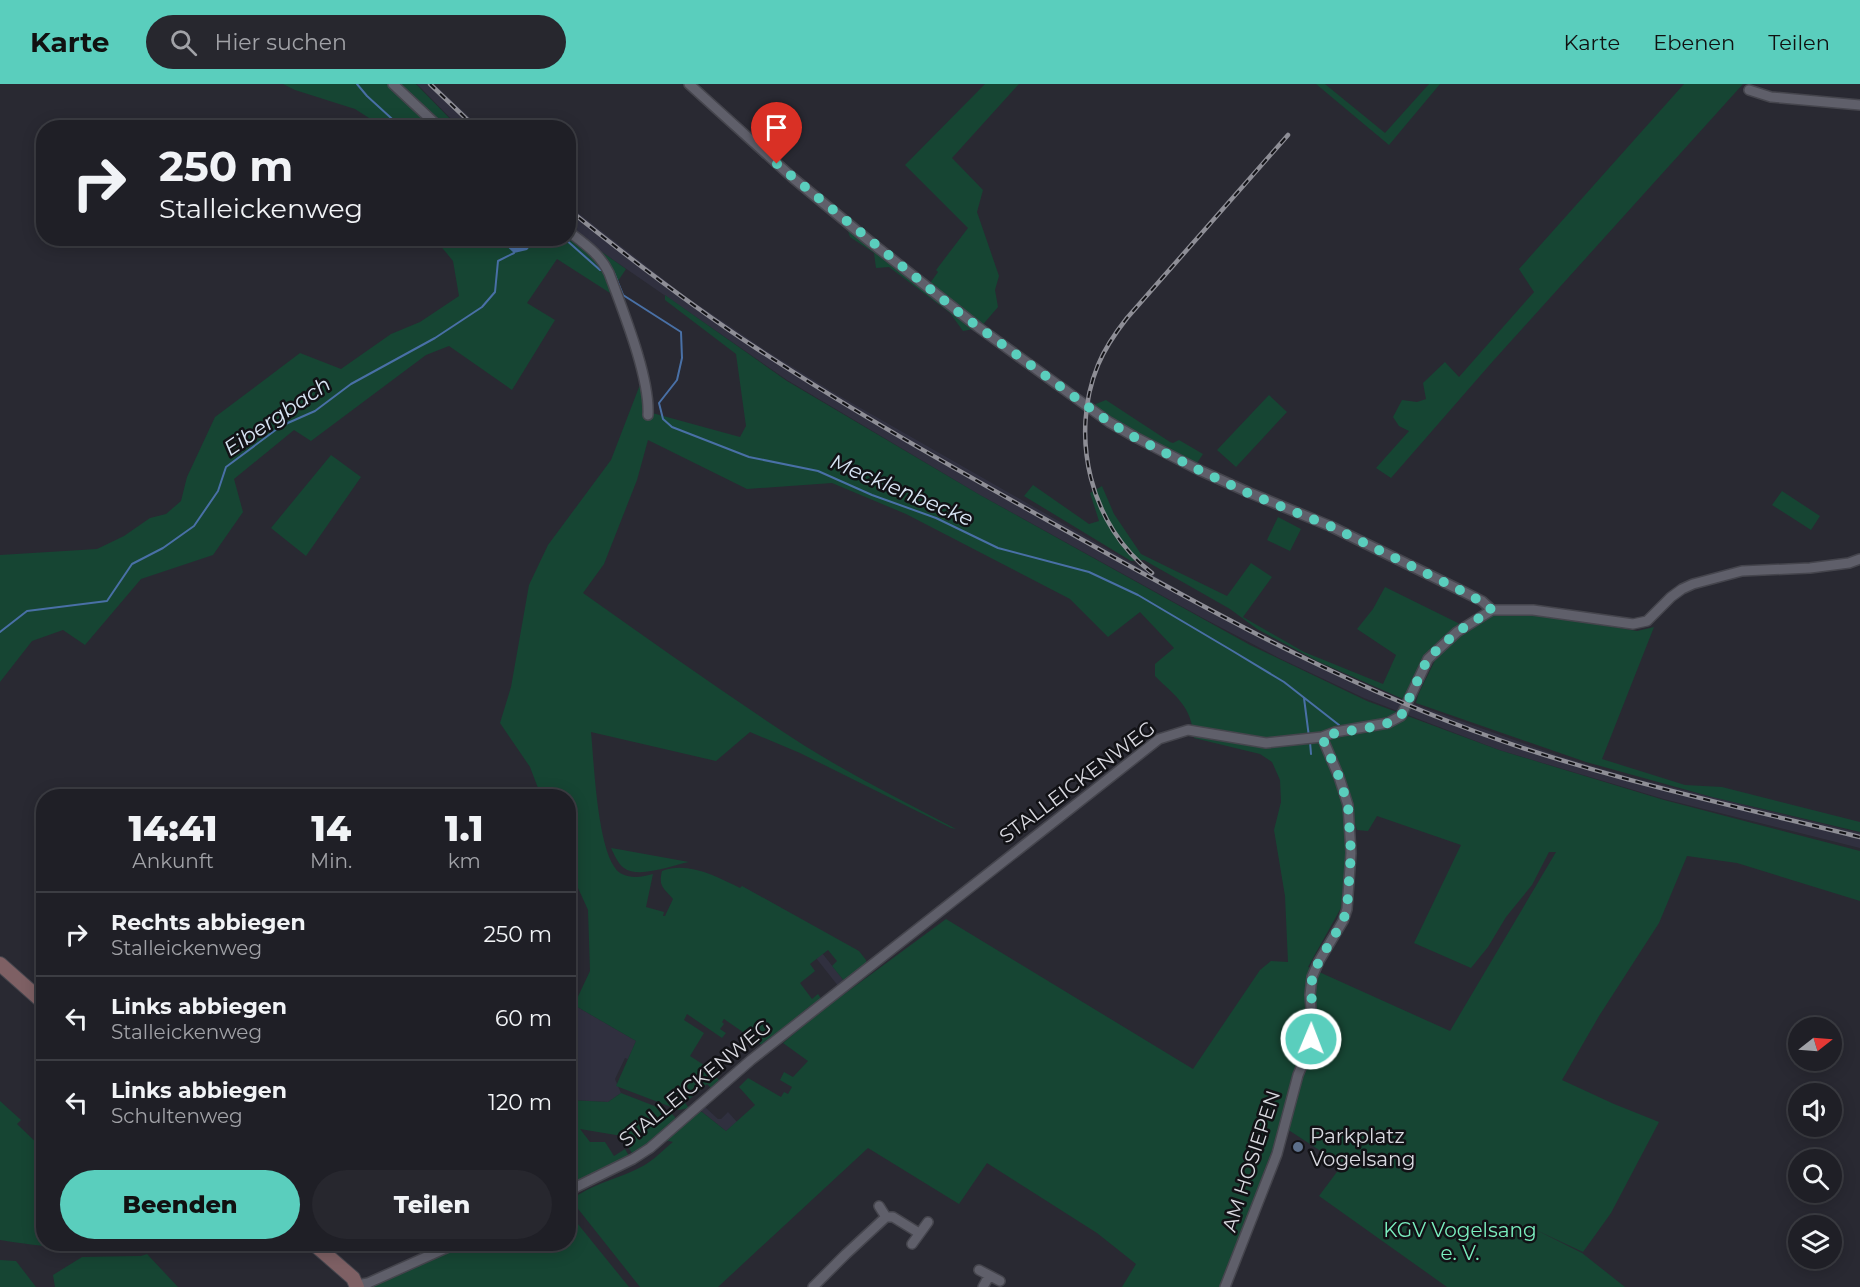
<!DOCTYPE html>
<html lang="de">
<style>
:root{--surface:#1f1f26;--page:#27272e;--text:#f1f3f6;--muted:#a1a2a7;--line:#3c3d43;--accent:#5acebd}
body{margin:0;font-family:Montserrat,sans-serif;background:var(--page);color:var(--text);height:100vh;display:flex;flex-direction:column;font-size:22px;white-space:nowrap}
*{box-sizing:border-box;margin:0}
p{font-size:20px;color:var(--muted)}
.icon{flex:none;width:33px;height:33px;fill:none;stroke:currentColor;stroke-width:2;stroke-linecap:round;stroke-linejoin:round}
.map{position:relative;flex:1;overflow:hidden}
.drawer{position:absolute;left:36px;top:705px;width:540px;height:462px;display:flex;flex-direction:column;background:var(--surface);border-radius:24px;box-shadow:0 3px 15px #0003,0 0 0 2px var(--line)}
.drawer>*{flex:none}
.banner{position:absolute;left:36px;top:36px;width:540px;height:126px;border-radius:24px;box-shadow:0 3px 15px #0003,0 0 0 2px var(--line);background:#1f1f26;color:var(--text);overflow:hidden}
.needle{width:39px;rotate:73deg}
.buttons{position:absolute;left:1788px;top:933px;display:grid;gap:12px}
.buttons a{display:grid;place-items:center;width:54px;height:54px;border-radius:50%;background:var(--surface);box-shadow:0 3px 15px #0003,0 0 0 2px var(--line);font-size:30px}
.pin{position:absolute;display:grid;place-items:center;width:51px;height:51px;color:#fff;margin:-62px -26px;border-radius:50% 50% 50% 0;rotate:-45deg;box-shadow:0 0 6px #0007}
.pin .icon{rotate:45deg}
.me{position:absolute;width:66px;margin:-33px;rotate:1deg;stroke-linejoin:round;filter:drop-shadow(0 0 4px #0008)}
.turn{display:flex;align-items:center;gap:21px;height:126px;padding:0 24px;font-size:27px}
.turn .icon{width:78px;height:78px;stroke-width:2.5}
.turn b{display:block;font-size:42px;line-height:51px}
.eta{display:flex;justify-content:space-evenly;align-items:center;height:102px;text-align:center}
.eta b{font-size:36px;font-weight:800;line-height:42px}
.button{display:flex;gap:12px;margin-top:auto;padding:12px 24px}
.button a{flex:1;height:69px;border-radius:36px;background:var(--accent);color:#111;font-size:24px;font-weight:800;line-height:69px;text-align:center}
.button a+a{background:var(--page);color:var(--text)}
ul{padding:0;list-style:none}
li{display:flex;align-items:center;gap:18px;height:84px;padding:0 24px;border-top:2px solid var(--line)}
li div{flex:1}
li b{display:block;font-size:22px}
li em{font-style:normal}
header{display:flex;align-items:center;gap:36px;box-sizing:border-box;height:84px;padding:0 30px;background:var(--accent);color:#111}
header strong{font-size:28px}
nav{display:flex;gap:33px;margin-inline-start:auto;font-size:21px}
.search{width:420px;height:54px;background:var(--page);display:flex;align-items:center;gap:15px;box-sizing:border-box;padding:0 21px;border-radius:33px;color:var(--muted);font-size:22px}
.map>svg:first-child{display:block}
.built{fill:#30303f}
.green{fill:#164533;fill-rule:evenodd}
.water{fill:#4970a6}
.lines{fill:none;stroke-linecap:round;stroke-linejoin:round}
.stream{stroke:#4970a6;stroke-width:2}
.street-casing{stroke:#45454d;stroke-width:12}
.secondary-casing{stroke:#45454d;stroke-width:16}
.street{stroke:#5f5f6a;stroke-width:9}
.secondary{stroke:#7e6064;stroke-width:14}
.rail-casing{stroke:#8e8e96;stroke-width:4.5}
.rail{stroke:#121216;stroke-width:2;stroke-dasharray:7;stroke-linecap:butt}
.route{stroke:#5acebd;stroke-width:10;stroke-dasharray:0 18}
.service-dot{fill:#5c6f8a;stroke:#121216;stroke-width:2}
.labels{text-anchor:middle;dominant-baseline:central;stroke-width:5;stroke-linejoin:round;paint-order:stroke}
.street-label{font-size:20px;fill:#d9d9e0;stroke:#121216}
.poi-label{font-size:20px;fill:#d9d9e0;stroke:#121216;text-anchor:start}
.park-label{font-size:20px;fill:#7aeebe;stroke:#121216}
.water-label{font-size:21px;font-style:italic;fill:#d8e4f4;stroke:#121216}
</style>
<header>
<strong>Karte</strong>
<div class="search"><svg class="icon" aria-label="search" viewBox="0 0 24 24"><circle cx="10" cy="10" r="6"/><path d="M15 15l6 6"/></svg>Hier suchen</div>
<nav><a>Karte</a><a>Ebenen</a><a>Teilen</a></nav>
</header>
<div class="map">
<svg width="1860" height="1203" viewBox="0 0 1860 1203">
<rect width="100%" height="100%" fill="#292932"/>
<path class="built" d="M417 0H434L480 43H459Z
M568 121 685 212 765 266 836 310 1207 522 1321 580 1405 617 1559 672 1630 693 1860 749V764L1664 715 1499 666 1364 614 1279 574 1201 533 980 411 787 296 599 166 569 140Z
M822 869 845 898 839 903 816 874Z
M574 921 636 957 628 975 625 974 615 995 621 1009 608 1018 569 1016V935Z
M705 1023 718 1035H721L728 1028 737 1038 726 1047 701 1027Z"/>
<path class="green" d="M283 0H416L458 43H383L355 25 295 6Z
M985 0H1019L952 74 983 106 977 128 999 192 995 206 998 223 980 244 963 247 950 229 889 183 876 184 874 169 850 153 845 138 928 202 938 188 936 186 968 144 905 81Z
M1316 0H1325L1385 49 1429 0H1440L1389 61Z
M1684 0H1743L1493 277 1391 394 1376 384 1409 347 1399 342 1393 333 1402 316 1417 318 1426 315 1423 299 1445 278 1459 293 1534 208 1519 185Z
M569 141 599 166 626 185 610 209 557 175 527 219 555 236 512 306 449 262 426 271 311 357 294 346 234 395 243 428 213 471 141 495 85 561 63 546 32 557 0 598V471L97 465 124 452 150 434 166 430 181 417 187 393 215 333 300 269 341 285 391 250 420 238 459 212 453 177 435 155 568 154Z
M665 211 787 297 980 411 1250 561 1367 617 1499 666 1664 716 1860 767V817L1737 779 1687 772 1659 839 1599 932 1562 996 1614 1020 1659 1038 1611 1129 1583 1168 1534 1145 1582 1169 1625 1203H1447L1319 1112 1342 1081 1287 1045 1298 1010 1294 1007 1221 1203H1122L1136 1180 1097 1149 987 1079 959 1120 868 1064 718 1203H640L571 1116C593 1099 619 1095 643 1082 654 1076 663 1066 673 1058L665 1056 697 1027 702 1028 726 1047 755 1021 739 1003 748 994 781 1013 784 1008 788 1010 792 1003 780 996 784 988 793 993 808 977 783 959 820 928 946 835 1193 985 1260 886 1271 877 1288 878 1285 812 1274 746 1281 718 1280 696 1272 678 1260 670 1194 654C1191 621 1177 614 1155 592V580L1174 564 1140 528 1108 553 1070 515 906 430 832 399 747 405 648 356 637 396 604 480 583 509C657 561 729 613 805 662 853 692 905 718 956 745L951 744 800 669 750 648 716 677 591 648C594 676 597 773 620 789 630 795 643 793 653 790L646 823 664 828 663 832H665L673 815C664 804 658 803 662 787 688 777 717 793 740 804L742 802 859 867 866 876V880L845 898 832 882 837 877 828 866 810 880 815 887 800 899 812 915 818 910 822 916 812 924 810 922 763 962 724 935 722 938 724 940 720 945 726 949 722 954 687 930 684 936 704 949 690 972 704 981 720 997 712 1005 707 1000 685 1019 689 1024 679 1026 616 1002 636 957 574 921 590 887 588 826 569 784 568 712H541L530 683 500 639 511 603 529 501 548 461 611 376 641 298 645 327 740 353 746 342 736 270 665 216ZM1321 654 1340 693 1357 746 1368 747 1377 732 1461 761 1414 859 1471 884 1488 863 1506 833 1532 801 1549 768H1556L1450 947 1308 883 1341 824 1346 793 1344 725 1337 694Z
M1269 311 1287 328 1236 383 1217 366Z
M1106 316 1170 358 1173 359 1179 356 1203 370 1197 379 1135 349 1088 323Z
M331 371 361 393 306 472 271 444Z
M1033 401 1089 440 1099 437 1090 409 1102 402 1114 430 1141 470 1227 512 1251 479 1272 493 1243 533 1304 568 1383 600 1396 571 1357 545 1373 525 1385 503 1460 540 1430 568 1403 615 1317 577 1257 545 1230 525 1144 476 1131 477 1024 412Z
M1782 407 1820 432 1811 446 1772 421Z
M1278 433 1301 445 1290 467 1267 456Z
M1493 531 1549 532 1637 547 1654 543 1602 675 1685 701 1722 703 1860 738V748L1712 713 1586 678 1416 619 1418 611 1440 566Z
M611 764 617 765 689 778C672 781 639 795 624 784 618 780 614 770 611 764Z
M621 1009 670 1028 675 1033V1038L633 1071 622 1052 580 1045 590 1058H605L614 1072 625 1065 629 1072 569 1102V1016L608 1018Z
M0 1017 21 1036 17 1040 43 1065 44 1160H141C125 1174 24 1160 0 1156Z
M569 1129 629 1203H367L467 1160H568Z
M147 1170 178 1203H55L53 1191 82 1173 141 1172Z
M0 1176 16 1177 36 1203H0Z"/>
<path class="water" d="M499 155H525L533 159 527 166 514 169Z"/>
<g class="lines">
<path class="stream" d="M357 0 367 12 402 44
M564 154 600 186H603
M533 159 536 154
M614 189 623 211 681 248 682 274 677 296 659 319 663 335 672 343 749 373 818 387 872 411 936 434 998 464 1089 488 1138 511 1231 566 1284 598 1339 641
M0 548 27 527 107 517 132 480 163 464 194 442 218 407 226 383 281 342 315 327 351 300 435 254 482 223 495 208 498 177 514 169
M1304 614 1309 653
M1310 658 1311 670"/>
<defs>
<path id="street" d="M393 0 440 44
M689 0 793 94 873 160 978 243 1109 338 1135 353 1199 386 1250 409 1330 442 1460 506 1482 517 1492 526
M1749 6 1771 13 1860 21
M568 147C585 160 600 170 609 189 623 227 650 293 648 331
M568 1107 633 1075 650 1064 751 976 1159 655 1188 646 1266 659 1322 653 1335 648 1388 639 1401 632 1428 575 1457 548 1492 526H1533L1633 540 1647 537 1671 513 1682 505 1693 500 1742 487 1810 484 1849 479 1860 475
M879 1122 886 1133
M912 1160 928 1138
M979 1186 1000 1197
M357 1201 368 1199 455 1160
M813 1203 846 1170 886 1133H893L919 1149
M983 1203 989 1192
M1225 1203 1277 1070 1298 991 1308 967 1311 955 1312 938 1310 911 1312 893 1319 877 1343 837 1347 825 1351 769 1348 721 1339 693 1322 653"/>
<path id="secondary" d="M0 880 44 919
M314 1160 353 1194 357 1203"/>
</defs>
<use href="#street" class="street-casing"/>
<use href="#secondary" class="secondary-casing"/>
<use href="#street" class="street"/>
<use href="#secondary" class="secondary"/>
<defs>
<path id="rail" d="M430 0 476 44
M568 125C629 174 690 221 756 264 855 329 959 387 1063 445 1197 520 1330 594 1474 647 1599 693 1731 721 1860 753
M1152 489C1090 442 1069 352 1098 281 1105 264 1116 248 1127 234L1288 51"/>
</defs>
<use href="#rail" class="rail-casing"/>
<use href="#rail" class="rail"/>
</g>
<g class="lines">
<path class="route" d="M777 80 962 231 1109 338 1134 353 1199 386 1250 410 1330 442 1460 506 1482 518 1492 526 1457 548 1428 574 1401 632C1388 645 1343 645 1322 653L1339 693 1348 721 1351 769 1347 825 1343 837 1319 877 1312 893 1311 955"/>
</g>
<circle class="service-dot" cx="1298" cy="1063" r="6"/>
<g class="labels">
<g class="street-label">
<text transform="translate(1077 698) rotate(-37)">STALLEICKENWEG</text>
<text transform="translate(695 999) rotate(-39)">STALLEICKENWEG</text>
<text transform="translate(1251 1077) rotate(-72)">AM HOSIEPEN</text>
</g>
<g class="poi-label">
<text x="1310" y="1052">Parkplatz<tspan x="1310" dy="23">Vogelsang</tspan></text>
</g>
<g class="park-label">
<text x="1460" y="1146">KGV Vogelsang<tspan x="1460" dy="23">e. V.</tspan></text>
</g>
<g class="water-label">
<text transform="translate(277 332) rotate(-34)">Eibergbach</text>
<text transform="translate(902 406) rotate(23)">Mecklenbecke</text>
</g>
</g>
</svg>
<div class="buttons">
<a><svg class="needle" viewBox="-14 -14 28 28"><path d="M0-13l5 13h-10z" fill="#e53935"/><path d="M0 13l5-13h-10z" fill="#a1a2a7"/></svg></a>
<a><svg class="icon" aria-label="sound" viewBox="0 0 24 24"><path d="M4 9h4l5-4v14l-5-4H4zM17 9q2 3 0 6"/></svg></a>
<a><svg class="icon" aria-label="search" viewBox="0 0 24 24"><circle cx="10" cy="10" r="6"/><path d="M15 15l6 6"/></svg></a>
<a><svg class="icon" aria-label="layers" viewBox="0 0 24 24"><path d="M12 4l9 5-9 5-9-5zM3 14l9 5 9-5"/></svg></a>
</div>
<div class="pin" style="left:777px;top:80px;background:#d93025"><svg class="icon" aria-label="arrive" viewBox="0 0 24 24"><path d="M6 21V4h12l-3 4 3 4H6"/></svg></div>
<svg class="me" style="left:1311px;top:955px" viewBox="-20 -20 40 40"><circle r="17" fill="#5acebd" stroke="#fff" stroke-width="3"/><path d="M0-11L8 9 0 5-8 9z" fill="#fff"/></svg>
<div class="banner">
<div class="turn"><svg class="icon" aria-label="right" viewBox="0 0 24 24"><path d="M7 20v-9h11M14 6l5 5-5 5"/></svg><div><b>250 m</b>Stalleickenweg</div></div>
</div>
<section class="drawer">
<div class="eta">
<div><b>14:41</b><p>Ankunft</p></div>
<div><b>14</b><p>Min.</p></div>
<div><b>1.1</b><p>km</p></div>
</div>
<ul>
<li><svg class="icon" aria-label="right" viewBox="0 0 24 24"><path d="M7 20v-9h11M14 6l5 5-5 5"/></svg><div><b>Rechts abbiegen</b><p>Stalleickenweg</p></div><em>250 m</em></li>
<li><svg class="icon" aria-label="left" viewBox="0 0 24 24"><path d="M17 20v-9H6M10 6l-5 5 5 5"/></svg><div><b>Links abbiegen</b><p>Stalleickenweg</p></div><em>60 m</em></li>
<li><svg class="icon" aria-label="left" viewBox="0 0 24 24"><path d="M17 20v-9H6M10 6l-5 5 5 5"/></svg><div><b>Links abbiegen</b><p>Schultenweg</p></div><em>120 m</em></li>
</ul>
<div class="button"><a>Beenden</a><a>Teilen</a></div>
</section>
</div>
